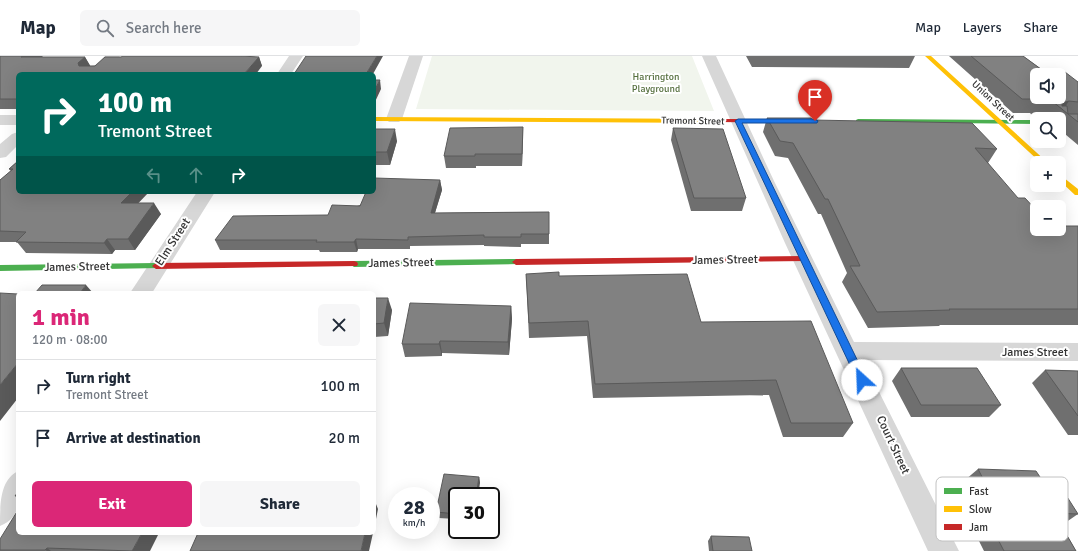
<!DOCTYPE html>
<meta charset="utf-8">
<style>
:root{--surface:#fff;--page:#f6f6f7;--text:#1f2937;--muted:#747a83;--line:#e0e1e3;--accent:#db2777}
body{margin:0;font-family:Signika,sans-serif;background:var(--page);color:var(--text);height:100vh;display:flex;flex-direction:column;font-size:15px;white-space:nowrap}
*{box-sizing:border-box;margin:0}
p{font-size:13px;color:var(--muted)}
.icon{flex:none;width:22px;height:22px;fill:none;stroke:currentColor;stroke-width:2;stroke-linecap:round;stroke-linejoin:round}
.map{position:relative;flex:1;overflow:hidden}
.panel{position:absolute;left:16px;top:235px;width:360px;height:244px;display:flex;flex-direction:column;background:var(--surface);border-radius:6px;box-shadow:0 4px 16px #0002}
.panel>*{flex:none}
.hud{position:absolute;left:16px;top:16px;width:360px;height:122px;border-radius:6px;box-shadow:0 4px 16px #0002;background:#00695c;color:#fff;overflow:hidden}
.buttons{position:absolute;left:1030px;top:12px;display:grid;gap:8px}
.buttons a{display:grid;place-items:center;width:36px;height:36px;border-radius:6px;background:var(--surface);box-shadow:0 4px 16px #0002;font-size:20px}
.speed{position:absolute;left:388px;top:431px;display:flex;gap:8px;font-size:20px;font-weight:700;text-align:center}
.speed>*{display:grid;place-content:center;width:52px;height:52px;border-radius:50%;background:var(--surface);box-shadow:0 4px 16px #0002;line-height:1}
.speed small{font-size:10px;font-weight:400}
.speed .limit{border:2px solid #111;border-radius:6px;background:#fff;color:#111}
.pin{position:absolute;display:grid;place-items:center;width:34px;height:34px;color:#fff;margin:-41px -17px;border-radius:50% 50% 50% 0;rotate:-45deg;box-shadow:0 0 4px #0007}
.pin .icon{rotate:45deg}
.me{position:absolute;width:44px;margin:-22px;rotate:335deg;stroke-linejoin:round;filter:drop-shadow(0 0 3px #0008)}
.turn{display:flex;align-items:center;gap:14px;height:84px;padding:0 16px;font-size:18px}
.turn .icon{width:52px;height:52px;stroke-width:2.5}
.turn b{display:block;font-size:28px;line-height:34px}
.lanes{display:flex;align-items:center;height:38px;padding:0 16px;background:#0003;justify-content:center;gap:20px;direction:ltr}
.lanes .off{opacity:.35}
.round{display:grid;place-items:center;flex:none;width:42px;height:42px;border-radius:6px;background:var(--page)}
.head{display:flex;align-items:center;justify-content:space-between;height:68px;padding:0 16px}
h1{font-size:24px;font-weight:800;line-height:30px;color:var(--accent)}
.button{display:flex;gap:8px;margin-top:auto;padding:8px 16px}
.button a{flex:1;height:46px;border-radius:6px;background:var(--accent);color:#fff;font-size:16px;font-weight:800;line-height:46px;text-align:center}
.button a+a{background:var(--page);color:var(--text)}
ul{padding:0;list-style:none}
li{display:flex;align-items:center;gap:12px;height:52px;padding:0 16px;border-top:1px solid var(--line)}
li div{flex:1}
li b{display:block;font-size:15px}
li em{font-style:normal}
header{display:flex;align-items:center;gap:24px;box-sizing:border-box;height:56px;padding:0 20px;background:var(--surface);border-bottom:1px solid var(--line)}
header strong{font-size:19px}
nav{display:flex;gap:22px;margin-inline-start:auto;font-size:14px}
.search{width:280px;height:36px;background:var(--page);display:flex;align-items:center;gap:10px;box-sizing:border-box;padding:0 14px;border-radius:6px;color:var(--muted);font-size:15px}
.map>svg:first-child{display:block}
.green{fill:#f1f5ed}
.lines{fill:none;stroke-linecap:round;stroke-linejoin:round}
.street{fill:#d7d7d7;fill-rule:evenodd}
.fast{fill:#4caf50;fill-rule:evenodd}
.slow{fill:#ffc107;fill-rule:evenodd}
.jam{fill:#c62828;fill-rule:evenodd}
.wall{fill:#6f6f6f}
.shaded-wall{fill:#5a5a5a}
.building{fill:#818181;stroke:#5a5a5a;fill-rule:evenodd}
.route{fill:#1a73e8;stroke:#114b97}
.labels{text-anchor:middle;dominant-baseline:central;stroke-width:4;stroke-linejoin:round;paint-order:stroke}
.far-park-label{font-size:10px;fill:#56703f;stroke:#fff}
.far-street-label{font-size:10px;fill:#333;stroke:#fff}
.street-label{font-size:12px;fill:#333;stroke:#fff}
.key{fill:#fff;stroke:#c2c2c2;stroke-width:1}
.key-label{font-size:11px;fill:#333}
</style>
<header>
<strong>Map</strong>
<div class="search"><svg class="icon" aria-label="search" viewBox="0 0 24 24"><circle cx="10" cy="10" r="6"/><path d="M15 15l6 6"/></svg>Search here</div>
<nav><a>Map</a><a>Layers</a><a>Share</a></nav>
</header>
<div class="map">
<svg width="1078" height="495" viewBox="0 0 1078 495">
<rect width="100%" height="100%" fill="#fff"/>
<path class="green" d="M432 0H692L714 55 416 53Z"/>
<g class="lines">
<path class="street" d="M105 0H120L100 18H85Z
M289 0H303L291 18H277Z
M409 0H423L402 63 399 66H389L386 63Z
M702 0H716L774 125 854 286 1078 287V305L863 304 959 495H928L785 187Z
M0 59H18V69H0Z
M18 76V89L6 101 0 102V88L12 78Z
M197 136H215L152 237H130Z
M18 415C18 437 25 460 0 470 0 448 0 424 18 415Z"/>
<path class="fast" d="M858 63 1037 64V68L856 66V64Z
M516 203 520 206 519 208 354 211 350 208 354 205Z
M156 207 159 208 160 210 159 212 0 215V209Z"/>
<path class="slow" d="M925 0H931L1048 107H1041Z
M374 61 721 63 724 65 721 67 374 65Z
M1059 118 1078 133V139H1075L1059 124Z"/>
<path class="jam" d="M721 63H796L799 65 796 67 719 66V64Z
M803 200 806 201 807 203 806 205 516 209 512 206 516 203Z
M354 205 357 206 358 208 357 210 156 213 152 210 156 207Z"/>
</g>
<path class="wall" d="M0 0H43L41 1H85L90 10 259 1 262 10 18 18V53H0Z
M746 0H915L909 12 752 11Z
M949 0H1023L1045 16 1078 26V89L1059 73V71L1067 60 1059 70V63H1047L1042 59H1032L1030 57H1013Z
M767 62 812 64 997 93 988 107 1037 173 1078 170V269H940L939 270 868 272 842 226 847 217 821 158H818L788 102 775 100 763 76Z
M523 71 522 110H476V112H446L444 100Z
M673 72 746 142 742 155H691L671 84Z
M374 73 397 85 390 109H374Z
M18 105 138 147 161 158 135 194H115L112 198 26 197 17 186H0V124L11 115 9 113Z
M440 124 442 134 435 157 549 156V188H521V191L484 190V189L410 190V193H358L357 196H320L319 194H220L215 184 328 159Z
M526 218 559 220 701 266 853 367 843 381H783L769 339 593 342 587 280 529 282Z
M374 240 375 242 392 254 388 280 374 281Z
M511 250 512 263 509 299 442 297V300L405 301 402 288Z
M901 312 1001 349 989 361H911L892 325Z
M1045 314 1078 315V379H1068L1032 327Z
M978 413 1042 424 1078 458 1062 469H1061L1076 495H984L977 481 989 472 965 424Z
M479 421 480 427 457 440V463L438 462 436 456Z
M711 480 752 495H709L708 485Z
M0 483 150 495H0Z"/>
<path class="shaded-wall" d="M23 0H43L28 11 21 1Z
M377 0H383L373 18H366Z
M85 1 91 11 79 10 78 7Z
M259 1 262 10 256 18H244Z
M380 24 381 33 374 48V35Z
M1069 45 1063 54 1060 51 1062 47Z
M523 71V83L522 110V98Z
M395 73 397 85 390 109 387 96Z
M440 124 442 134 432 166 431 157Z
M132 136H149L128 158 121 147Z
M154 147 161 158 135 194 128 183Z
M107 183 115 194 112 198 104 187Z
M356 183 358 193 357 196 354 186Z
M86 229 93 237H80Z
M388 242 392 254 388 280 384 267Z
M511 250 512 263 509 299 508 286Z
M440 285 442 297V300L439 288Z
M18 307V342L0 365V329Z
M479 421 480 427 478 440H476Z
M374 443 378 453 374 473Z
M142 477H159L150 495H132Z
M365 477H373L369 495H361Z
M47 492 51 495H47L45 494Z"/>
<path class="building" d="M0 0H23L21 1H85L78 7 79 10H95L105 1H121L123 0H241L259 1 244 18H18V43H0Z
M306 0H377L366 18H294Z
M971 0H1023L1045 16H1065L1078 26V46L1069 45 1062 47V50H1067L1068 58 1052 45H1041L1039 43H1022ZM1037 19H1059V41H1037Z
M374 24H380L374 35Z
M1068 58H1078V66Z
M767 62H811L812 64 972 67 997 93 975 92 1018 142H1025L1037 155V173H1059V170H1078V253H949L950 254 877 256 850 210H860L828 143H825L793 87 780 85Z
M523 71 522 98H475V100H444L450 72Z
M673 72 723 73 746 142H694Z
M374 73H395L387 96H374Z
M18 105V136H132L121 147H154L128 183H107L104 187 16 186 26 176 0 175V124L13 113H9Z
M374 122 440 124 431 157 549 156V178H521V181H484V179L408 181V184L356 183 354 186H316L317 184H215L233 160 328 159 332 149 360 150 366 136H374Z
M559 216V220L687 218 701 266 811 265 853 367H791L776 324 595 328 588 265 529 267 526 218Z
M42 229H86L80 237H35Z
M0 237 18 238V307L0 329Z
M374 242H388L384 267 374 268Z
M410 247 511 250 508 286 440 285 439 288H402Z
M901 312H977L1001 349H921Z
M1045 314 1078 315V360Z
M978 413 1036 415 1042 424 1057 425 1078 458 1054 457 1076 495H1004L991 470 1008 471Z
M444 418 479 421 476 440H457V458L436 456Z
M18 436V440H15Z
M18 454V477H142L132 495 47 492 45 494H0V483Z
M198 477H365L361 495H190Z
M711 480 749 481 752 495H713Z"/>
<path class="route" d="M815 63 818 65 817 67H742L867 324 862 328 857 324 735 65 738 63Z"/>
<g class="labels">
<g class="far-park-label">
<text x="656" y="21">Harrington<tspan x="656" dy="12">Playground</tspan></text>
</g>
<g class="far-street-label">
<text transform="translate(993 45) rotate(43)">Union Street</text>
<text transform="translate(693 65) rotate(1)">Tremont Street</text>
</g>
<g class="street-label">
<text transform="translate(173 186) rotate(-57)">Elm Street</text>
<text transform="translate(725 204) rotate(-1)">James Street</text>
<text transform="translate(401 207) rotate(-1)">James Street</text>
<text transform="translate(77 211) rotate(-1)">James Street</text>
<text x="1035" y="296">James Street</text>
<text transform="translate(893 389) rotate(65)">Court Street</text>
</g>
</g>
<rect x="936" y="421" width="132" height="64" rx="6" class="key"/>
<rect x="944" y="432" width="18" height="6" fill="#4caf50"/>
<rect x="944" y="450" width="18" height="6" fill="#ffc107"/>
<rect x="944" y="468" width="18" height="6" fill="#c62828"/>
<g class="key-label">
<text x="969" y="439">Fast</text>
<text x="969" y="457">Slow</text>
<text x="969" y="475">Jam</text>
</g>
</svg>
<div class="buttons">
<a><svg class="icon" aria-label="sound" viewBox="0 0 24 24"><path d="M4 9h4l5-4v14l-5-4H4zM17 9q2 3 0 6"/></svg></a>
<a><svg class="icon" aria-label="search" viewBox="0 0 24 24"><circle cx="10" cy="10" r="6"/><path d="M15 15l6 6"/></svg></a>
<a>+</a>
<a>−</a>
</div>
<div class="speed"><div>28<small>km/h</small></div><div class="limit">30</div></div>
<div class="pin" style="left:815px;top:65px;background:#d93025"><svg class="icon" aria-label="arrive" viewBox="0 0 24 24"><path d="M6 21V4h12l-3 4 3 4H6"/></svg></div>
<svg class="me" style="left:862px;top:324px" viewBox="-20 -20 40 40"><circle r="19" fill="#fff"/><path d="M0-13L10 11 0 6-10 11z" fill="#1a73e8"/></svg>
<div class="hud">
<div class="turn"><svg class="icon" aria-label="right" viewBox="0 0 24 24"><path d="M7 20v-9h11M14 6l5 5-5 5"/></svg><div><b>100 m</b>Tremont Street</div></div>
<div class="lanes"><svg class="icon off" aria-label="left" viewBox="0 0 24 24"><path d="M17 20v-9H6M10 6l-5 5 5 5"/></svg><svg class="icon off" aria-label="ahead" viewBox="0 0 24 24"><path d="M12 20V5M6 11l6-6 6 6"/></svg><svg class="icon" aria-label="right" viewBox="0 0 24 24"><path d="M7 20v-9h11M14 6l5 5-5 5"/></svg></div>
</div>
<section class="panel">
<div class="head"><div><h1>1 min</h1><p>120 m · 08:00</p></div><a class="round"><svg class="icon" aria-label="close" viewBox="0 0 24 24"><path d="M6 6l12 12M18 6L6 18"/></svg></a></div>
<ul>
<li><svg class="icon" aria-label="right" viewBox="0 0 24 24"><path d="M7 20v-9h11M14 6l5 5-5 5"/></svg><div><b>Turn right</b><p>Tremont Street</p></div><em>100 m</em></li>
<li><svg class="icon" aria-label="arrive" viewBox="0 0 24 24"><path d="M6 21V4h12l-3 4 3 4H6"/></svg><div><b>Arrive at destination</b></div><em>20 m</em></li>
</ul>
<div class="button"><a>Exit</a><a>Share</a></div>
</section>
</div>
